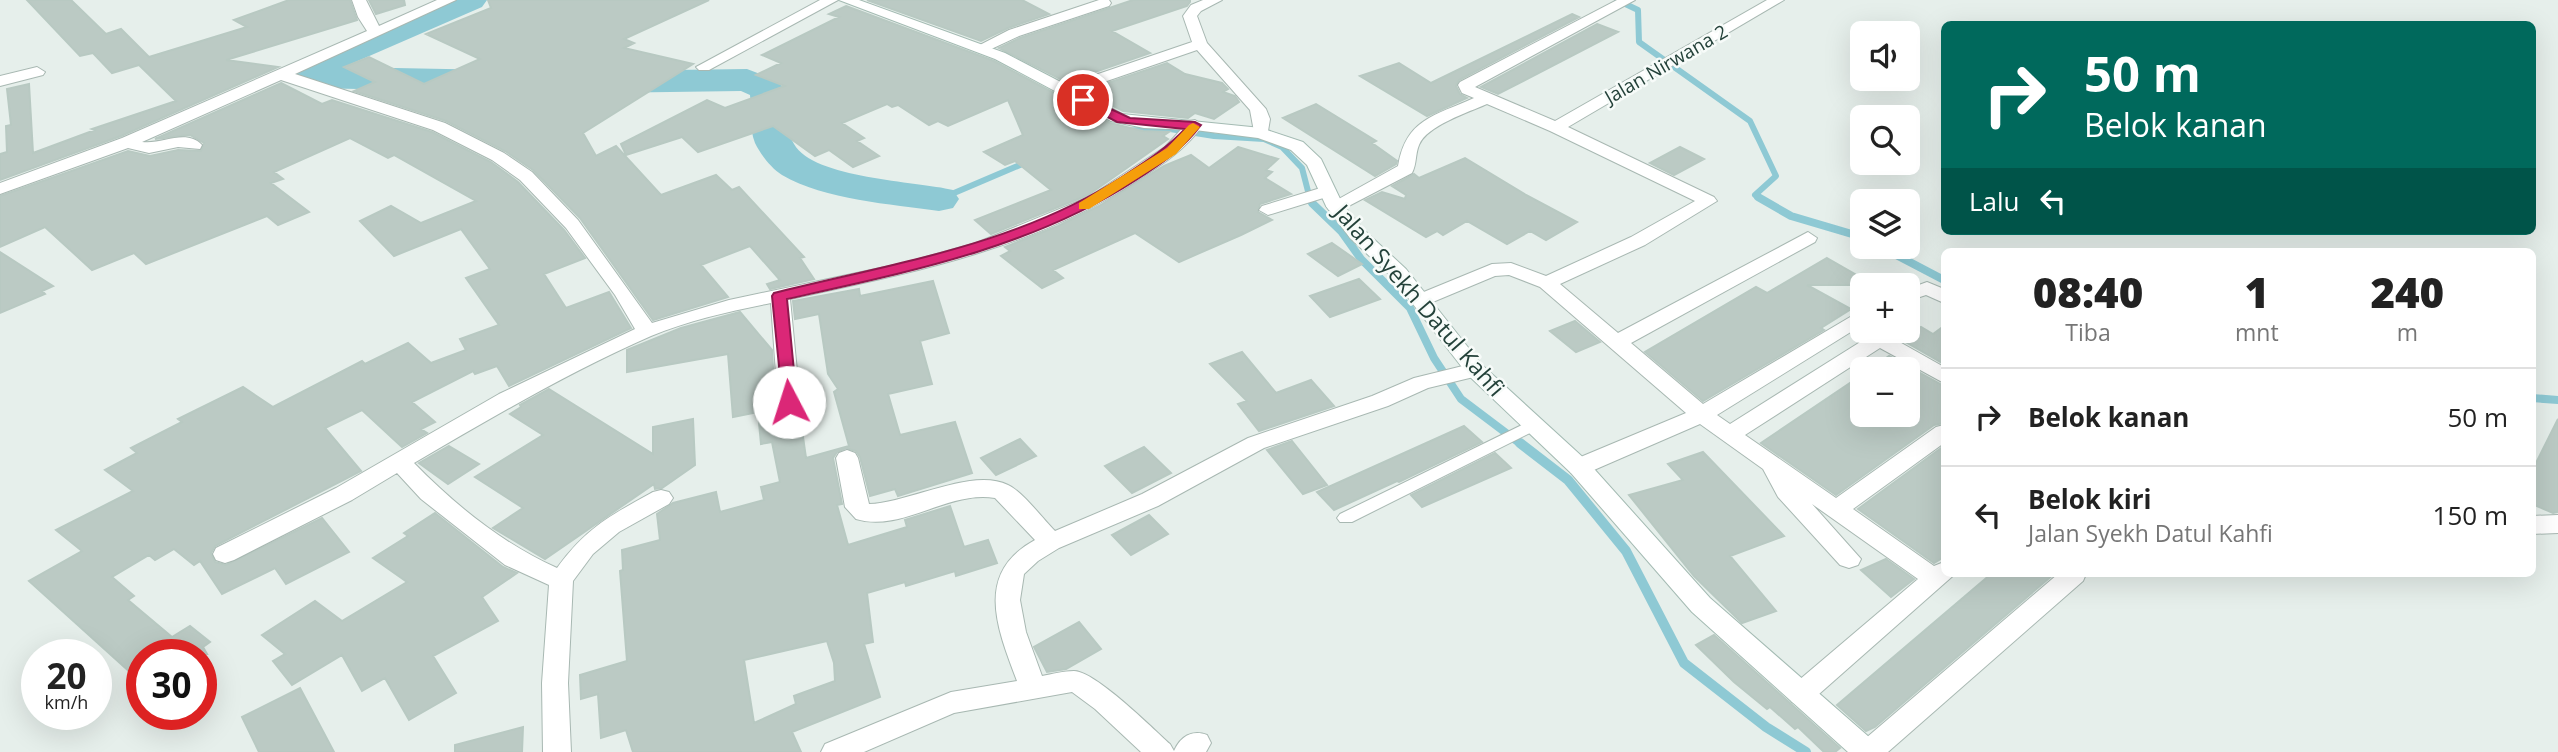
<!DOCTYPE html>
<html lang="id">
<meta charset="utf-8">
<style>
:root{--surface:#fff;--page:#f6f6f6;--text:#222;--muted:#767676;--line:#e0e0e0}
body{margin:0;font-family:"Open Sans",sans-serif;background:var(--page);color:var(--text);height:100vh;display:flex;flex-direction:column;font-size:26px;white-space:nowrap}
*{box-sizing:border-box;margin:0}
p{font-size:23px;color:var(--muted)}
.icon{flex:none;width:38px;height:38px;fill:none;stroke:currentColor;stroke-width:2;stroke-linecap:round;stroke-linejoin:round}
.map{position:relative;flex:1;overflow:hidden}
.side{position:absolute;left:1941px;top:248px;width:595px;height:329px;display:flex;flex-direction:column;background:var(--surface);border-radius:10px;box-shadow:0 7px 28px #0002}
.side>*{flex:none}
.top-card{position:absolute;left:1941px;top:21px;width:595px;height:214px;border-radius:10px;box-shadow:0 7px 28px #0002;background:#00695c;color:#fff;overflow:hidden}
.fabs{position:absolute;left:1850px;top:21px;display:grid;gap:14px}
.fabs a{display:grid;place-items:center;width:70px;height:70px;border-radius:10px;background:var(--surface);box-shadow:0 7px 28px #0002;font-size:35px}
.speed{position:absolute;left:21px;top:639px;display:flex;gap:14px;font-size:35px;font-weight:700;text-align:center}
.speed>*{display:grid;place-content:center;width:91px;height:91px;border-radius:50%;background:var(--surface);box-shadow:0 7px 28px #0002;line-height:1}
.speed small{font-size:18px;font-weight:400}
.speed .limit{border:10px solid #d22;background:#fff;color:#111}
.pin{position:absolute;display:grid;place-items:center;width:60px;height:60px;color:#fff;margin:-30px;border:4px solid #fff;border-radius:50%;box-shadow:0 2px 7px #0007}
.me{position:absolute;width:77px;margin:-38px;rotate:355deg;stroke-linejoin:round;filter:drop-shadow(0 0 5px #0008)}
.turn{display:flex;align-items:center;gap:24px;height:147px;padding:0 28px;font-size:32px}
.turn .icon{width:91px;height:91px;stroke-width:2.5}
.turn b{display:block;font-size:49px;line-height:60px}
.then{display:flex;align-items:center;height:66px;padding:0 28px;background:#0003;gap:14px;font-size:26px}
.eta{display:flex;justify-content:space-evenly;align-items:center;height:119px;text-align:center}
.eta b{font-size:42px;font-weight:800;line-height:49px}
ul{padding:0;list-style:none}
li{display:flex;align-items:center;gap:21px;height:98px;padding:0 28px;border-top:2px solid var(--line)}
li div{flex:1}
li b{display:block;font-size:26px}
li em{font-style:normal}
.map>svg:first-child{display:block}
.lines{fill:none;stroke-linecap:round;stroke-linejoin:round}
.stream-far2{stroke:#8ec9d4;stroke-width:6}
.stream-far1{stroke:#8ec9d4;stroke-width:8}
.stream{stroke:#8ec9d4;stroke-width:10}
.river{fill:#8ec9d4;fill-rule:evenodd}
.building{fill:#bbcac4;stroke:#b8c9c2;stroke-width:2;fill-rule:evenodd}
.lane-casing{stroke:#a8b8b2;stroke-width:2}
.street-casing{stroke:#a8b8b2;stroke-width:2}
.secondary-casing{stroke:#a4bbb3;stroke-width:2}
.lane{fill:#fff;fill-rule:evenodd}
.street{fill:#fff;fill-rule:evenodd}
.secondary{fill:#fff;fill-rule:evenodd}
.route{fill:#db2777;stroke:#8e194d;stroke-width:2}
.slow{fill:#f59e0b}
.labels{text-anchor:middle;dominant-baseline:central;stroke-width:5;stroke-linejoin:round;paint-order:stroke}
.far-street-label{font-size:19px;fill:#24423a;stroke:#f7fbf9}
.street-label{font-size:23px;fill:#24423a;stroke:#f7fbf9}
</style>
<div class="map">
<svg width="2558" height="752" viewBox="0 0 2558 752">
<rect width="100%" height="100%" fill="#e6efeb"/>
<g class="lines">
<path class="stream-far2" d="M1617 0 1638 10 1639 42 1750 121 1776 176 1755 195 1761 199
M1126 131 1164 128 1214 136 1264 139 1282 147 1302 168 1310 199
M940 199 1027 162"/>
<path class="stream-far1" d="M1309 197 1312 203 1341 231 1361 259 1410 308 1434 358 1461 399 1522 445
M1758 197 1791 216 1862 237
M939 199 944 197
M1881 247 1944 280
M2532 398 2558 400"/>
<path class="stream" d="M1520 443 1568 480 1626 551 1684 663 1766 727 1806 752"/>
<path class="river" d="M444 0H487L482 7 344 67 497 70 510 73 515 81 510 89 497 92 312 88 300 84 294 77 308 58Z
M747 69 779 81C792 101 782 124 794 144 814 179 916 181 953 190L959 199 953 208 939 211C891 204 825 200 782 175 771 168 761 155 755 143 749 128 752 111 750 95L741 91 599 93 586 90 581 82 586 74 599 71Z"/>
</g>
<path class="building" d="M27 0H71L106 34 121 29 149 57 247 27 234 20 289 0H350L357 20 226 60 278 67 121 136 0 180V154L7 152 6 126 11 125 7 89 29 84 33 153 95 130 92 129 176 101 139 65 112 73 93 53 80 56Z
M369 0H404L405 5 376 14Z
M488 0H709L624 39 634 43 624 48 693 64 583 133 596 156 616 146 661 195 716 175 732 190 739 187 804 257 800 258 814 279 770 289 767 284 780 280 750 246 701 265 728 297 653 320 580 218 533 170 505 151 446 121 354 91 375 82 344 67 369 57 424 84 480 59 426 34 491 8Z
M867 0H1022L1049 14 1008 28 981 41Z
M1133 0H1190V2L1187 6 1112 31 1150 53 1066 82 999 48 1020 38Z
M846 6 994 61 1110 123 1143 131 1169 132 1163 136 1168 139 1088 195 991 234 975 220 1051 190 1015 161 1005 165 984 152 1023 135 1008 100 948 126 938 121 929 125 898 105 892 107 887 104 842 123 864 138 857 141 879 156 853 167 829 150 815 156 773 126 698 152 682 137 626 155 621 144 707 100 725 108 785 86 756 75 781 63 762 55 839 17 829 14Z
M1572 14 1579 17 1459 80 1456 86 1460 94 1467 98 1427 116 1360 76 1399 63 1431 83Z
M1597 24 1618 32 1498 94 1481 87Z
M1167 63 1185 74 1222 83 1228 89 1223 92 1235 96 1239 102 1214 119 1195 113 1188 118 1123 111 1084 91Z
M281 83 322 104 332 100 432 132 491 162 518 182 564 230 585 258 544 274 566 308 609 292 631 328 509 386 497 366 475 374 473 371 412 402 435 422 421 429 427 433 402 447 362 410 325 428 361 471 215 546 211 553 215 562 226 565 322 518 349 552 286 584 275 568 222 594 200 561 194 565 174 549 155 560 149 555 112 577 134 596 128 600 172 637 190 626 210 642 203 647 207 654H142V683L29 581 82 551 56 530 133 491 105 470 137 453 131 448 182 422 178 419 243 387 273 407 362 361 365 364 408 343 431 363 466 350 460 339 499 325 466 278 490 269 461 229 394 256 360 221 391 206 421 223 476 201 394 155 388 158 350 138 274 172 283 179 271 183 309 212 278 225 267 216 146 264 134 253 92 270 45 227 0 247V196L128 151 150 156 178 150 201 151 204 143 190 135 155 139Z
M1316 104 1376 141 1372 143 1397 161 1396 164 1375 176 1283 118Z
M1238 147 1278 159 1266 170 1272 172 1265 178 1291 194 1260 204 1258 212 1272 220 1241 235 1179 262 1135 233 1053 270 1063 278 1042 288 1001 256 1010 251 1005 247 1058 226 1099 206 1164 166 1191 155 1209 168Z
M1680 147 1704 159 1674 175 1650 163Z
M1465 158 1526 195 1577 222 1546 240 1530 231 1507 244 1467 221 1443 235 1437 231 1426 237 1365 200 1382 192 1405 199 1406 195 1392 186 1414 174 1419 178Z
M1332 243 1362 264 1338 276 1308 254Z
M0 252 53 286 42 291 45 294 0 313Z
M1827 258 1874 285H1807L1851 309 1821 328 1824 330 1703 401 1645 352 1756 287 1767 293Z
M1359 279 1380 299 1330 317 1310 296Z
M933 281 949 333 920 341 932 384 888 394 900 435 955 422 972 473 898 496 895 489 870 496 860 457 856 451 846 448 837 452 833 458 842 504 837 505 848 545 907 527 905 520 950 506 964 547 988 540 997 563 956 576 955 571 906 586 905 582 867 593 873 642 864 644 880 697 792 732 801 752H633L626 730 601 738 598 694 581 699 580 675 627 661 620 571 623 570 622 550 660 540 657 514 673 503 716 492 720 512 764 500 761 487 780 482 772 442 761 444 758 412 733 417 728 354 627 372V350L681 328 740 312 772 350 775 402 779 408H799L803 402 801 385 822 411 800 416 806 458 849 446 834 392 838 389 828 374 819 314 795 319 793 301 859 289 860 296ZM827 641 834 663 835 681 794 696 796 704 754 723 744 660Z
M1575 321 1600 342 1576 352 1550 331Z
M1944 326V364L1902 340 1921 327 1933 334Z
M1242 352 1276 393 1311 380 1334 406 1259 431 1238 404 1247 401 1210 364Z
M1889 356 1944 386V423L1934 425 1836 495 1761 443 1862 375V415H1908V369H1871Z
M549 389 653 454V427L693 419 695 465 662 488 655 489 654 484 545 559 493 528 523 508 475 477 543 435 510 414 521 407 520 405Z
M2558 419V512L2553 513 2532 504V471Z
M1464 426 1482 442 1399 482 1397 481 1334 510 1317 492Z
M1020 439 1036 456 996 475 981 458Z
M1292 441 1327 485 1303 494 1267 450Z
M449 446 479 464 448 484 419 463Z
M1944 446V557L1934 563 1858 509Z
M1144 447 1171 473 1132 493 1105 466Z
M1703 452 1784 536 1730 556 1776 611 1742 623 1694 576 1629 495 1683 480 1668 464Z
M1495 453 1511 468 1422 507 1411 495Z
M435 513 503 567 517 573 482 597 498 621 433 656 456 693 409 720 385 678 362 691 342 655 292 685 273 661 285 654 262 635 315 601 342 621 407 582 373 558 408 536 404 533Z
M1149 515 1168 534 1131 555 1112 535Z
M1886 559 1914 579 1891 597 1861 570Z
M1991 574H2054L1875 727 1866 731 1837 705Z
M1079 622 1101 649 1066 669 1047 672 1034 647Z
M1714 635 1791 704 1840 748 1835 752H1824L1798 727 1795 729 1770 707 1767 709 1734 682 1696 645Z
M300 688 334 752H259L242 717Z
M523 727 522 752H455V745Z"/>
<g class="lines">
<defs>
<path id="lane" d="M1532 420 1540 425 1538 429 1352 522H1340L1337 518 1340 514Z"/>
<path id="street" d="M352 0H366L379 26 437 0H456L295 74 445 123 504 153 532 172 578 220 652 323 729 300 904 263 976 243 1089 197 1165 147 1189 121 1195 120 1203 125C1186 149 1163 164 1138 180 1034 249 910 273 790 299L800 402 797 407H781L778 402 771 303C731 311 689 320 651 336 569 372 491 418 414 463 455 505 503 544 557 568 586 528 611 515 653 492L661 490 669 492 673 498 669 504 619 532 593 554 573 581 568 683 571 752H543L542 683 549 585 505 565 421 499 397 473 352 500 234 560 225 563 216 560 213 554 216 548 336 488 499 394 635 329 615 295 566 228 520 180 492 160 433 130 281 80 142 142C162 145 186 128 202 145L200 149 178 147 149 153 128 148 0 194V183L122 138 367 31 358 17Z
M820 0H838L709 70H699L696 67Z
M1099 0H1109L1111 3 1109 6 1019 36 987 51 982 53 974 48 1009 30Z
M1203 0H1222L1201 11 1197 16 1207 43 1266 109 1270 119 1267 137H1255L1250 110 1197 50 1072 93 1066 95 1058 90 1060 87 1192 42 1183 16 1191 5Z
M1617 0H1635L1475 87 1555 121 1767 0H1784L1568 127 1714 197 1717 201 1645 245 1560 284 1618 333 1808 232 1817 238 1815 242 1631 343 1703 404 1862 310V325L1717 415 1730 424 1865 339 1857 332 1860 328 1862 331H1880L1944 367V383L1880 348 1745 435 1836 498 1936 427 1944 425V443L1853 509 1934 566 1944 562V574H1955L1810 702 1801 705 1792 702 1788 694 1792 686 1918 579 1812 504 1861 559 1858 565 1849 568 1840 565 1778 497 1763 469 1700 424 1587 473 1579 475 1571 473 1568 467 1571 461 1686 413 1540 287 1509 275 1495 276 1428 304H1414L1411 300 1414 296 1492 264 1511 263 1546 276 1631 237 1695 201 1550 131 1487 104C1469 112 1426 126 1419 145 1415 154 1417 164 1412 173L1341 210H1329L1326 206 1398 166C1406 119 1434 116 1474 98L1462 93 1458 85 1460 82Z
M37 67 45 72 43 75 0 86V76Z
M1327 186 1333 187 1336 191 1333 195 1268 215 1259 210 1262 206Z
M1927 282 1944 289V303L1926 295 1908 301V289Z
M1475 363 1482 365 1485 370 1482 375 1428 388 1388 406 1264 448 1158 506 1059 548 1038 561 1024 574 1020 600 1026 632 1042 676C1052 674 1064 671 1074 671 1095 671 1152 728 1170 744L1174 751C1180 737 1192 729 1207 735L1211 743 1206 752H1141L1095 709 1072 692 954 713 864 752H821L825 744 951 692 1017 681C997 628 974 573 1035 540L995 498C948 490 902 533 856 519L845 507 836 458 839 453 847 450 855 453 858 458 869 504C909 503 972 467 1008 485 1022 491 1043 519 1055 531L1142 494 1248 438 1372 396 1414 378Z
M2558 515V533L2532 534V516Z
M2058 574H2086L2083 581 1888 752H1855L1859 744Z"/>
<path id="secondary" d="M839 0H859L1005 53 1122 114 1261 128 1303 142 1321 159 1343 205 1364 230 1406 269 1482 365 1587 461 1710 598 1877 744 1881 752H1848L1692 612 1571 473 1468 375 1392 277 1350 238 1326 206 1307 165 1291 150 1258 138 1195 130 1144 128 1111 121 995 59Z"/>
</defs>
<use href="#lane" class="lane-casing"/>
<use href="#street" class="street-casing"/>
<use href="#secondary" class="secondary-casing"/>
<use href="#lane" class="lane"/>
<use href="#street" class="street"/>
<use href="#secondary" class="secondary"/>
</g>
<path class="route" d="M1083 96 1130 118 1195 122 1201 125C1183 149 1161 164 1136 180 1031 248 908 272 787 299L797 402 789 408 783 406 772 296 774 293C894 263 1017 245 1122 177 1145 162 1166 149 1185 129L1117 122 1079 102 1077 100Z"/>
<path class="slow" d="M1193 123 1200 127 1176 154 1089 209H1079V203L1167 148 1189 125Z"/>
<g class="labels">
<g class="far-street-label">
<text transform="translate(1666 64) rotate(-30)">Jalan Nirwana 2</text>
</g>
<g class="street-label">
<text transform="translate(1420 300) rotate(49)">Jalan Syekh Datul Kahfi</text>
</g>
</g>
</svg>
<div class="fabs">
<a><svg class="icon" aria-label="sound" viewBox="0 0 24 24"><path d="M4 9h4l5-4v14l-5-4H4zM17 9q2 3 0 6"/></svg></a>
<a><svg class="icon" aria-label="search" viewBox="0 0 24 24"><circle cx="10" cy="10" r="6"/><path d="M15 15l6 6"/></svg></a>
<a><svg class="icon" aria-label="layers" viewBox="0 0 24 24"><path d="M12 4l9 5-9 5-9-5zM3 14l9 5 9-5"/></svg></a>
<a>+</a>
<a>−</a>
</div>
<div class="speed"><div>20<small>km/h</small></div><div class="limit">30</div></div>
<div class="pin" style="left:1083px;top:100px;background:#d93025"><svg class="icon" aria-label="arrive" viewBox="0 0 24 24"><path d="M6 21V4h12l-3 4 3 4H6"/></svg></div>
<svg class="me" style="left:789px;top:402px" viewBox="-20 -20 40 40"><circle r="19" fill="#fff"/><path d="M0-13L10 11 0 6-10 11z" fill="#db2777"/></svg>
<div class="top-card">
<div class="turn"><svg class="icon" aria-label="right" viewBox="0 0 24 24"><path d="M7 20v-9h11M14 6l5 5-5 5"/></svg><div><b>50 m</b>Belok kanan</div></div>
<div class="then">Lalu<svg class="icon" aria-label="left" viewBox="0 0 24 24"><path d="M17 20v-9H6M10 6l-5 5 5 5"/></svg></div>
</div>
<section class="side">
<div class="eta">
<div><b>08:40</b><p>Tiba</p></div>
<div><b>1</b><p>mnt</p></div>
<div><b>240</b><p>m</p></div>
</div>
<ul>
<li><svg class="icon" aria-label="right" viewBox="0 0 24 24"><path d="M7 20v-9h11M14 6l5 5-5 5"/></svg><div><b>Belok kanan</b></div><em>50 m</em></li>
<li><svg class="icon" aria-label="left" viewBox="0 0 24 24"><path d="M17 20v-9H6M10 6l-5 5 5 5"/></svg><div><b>Belok kiri</b><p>Jalan Syekh Datul Kahfi</p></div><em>150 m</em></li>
</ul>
</section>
</div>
